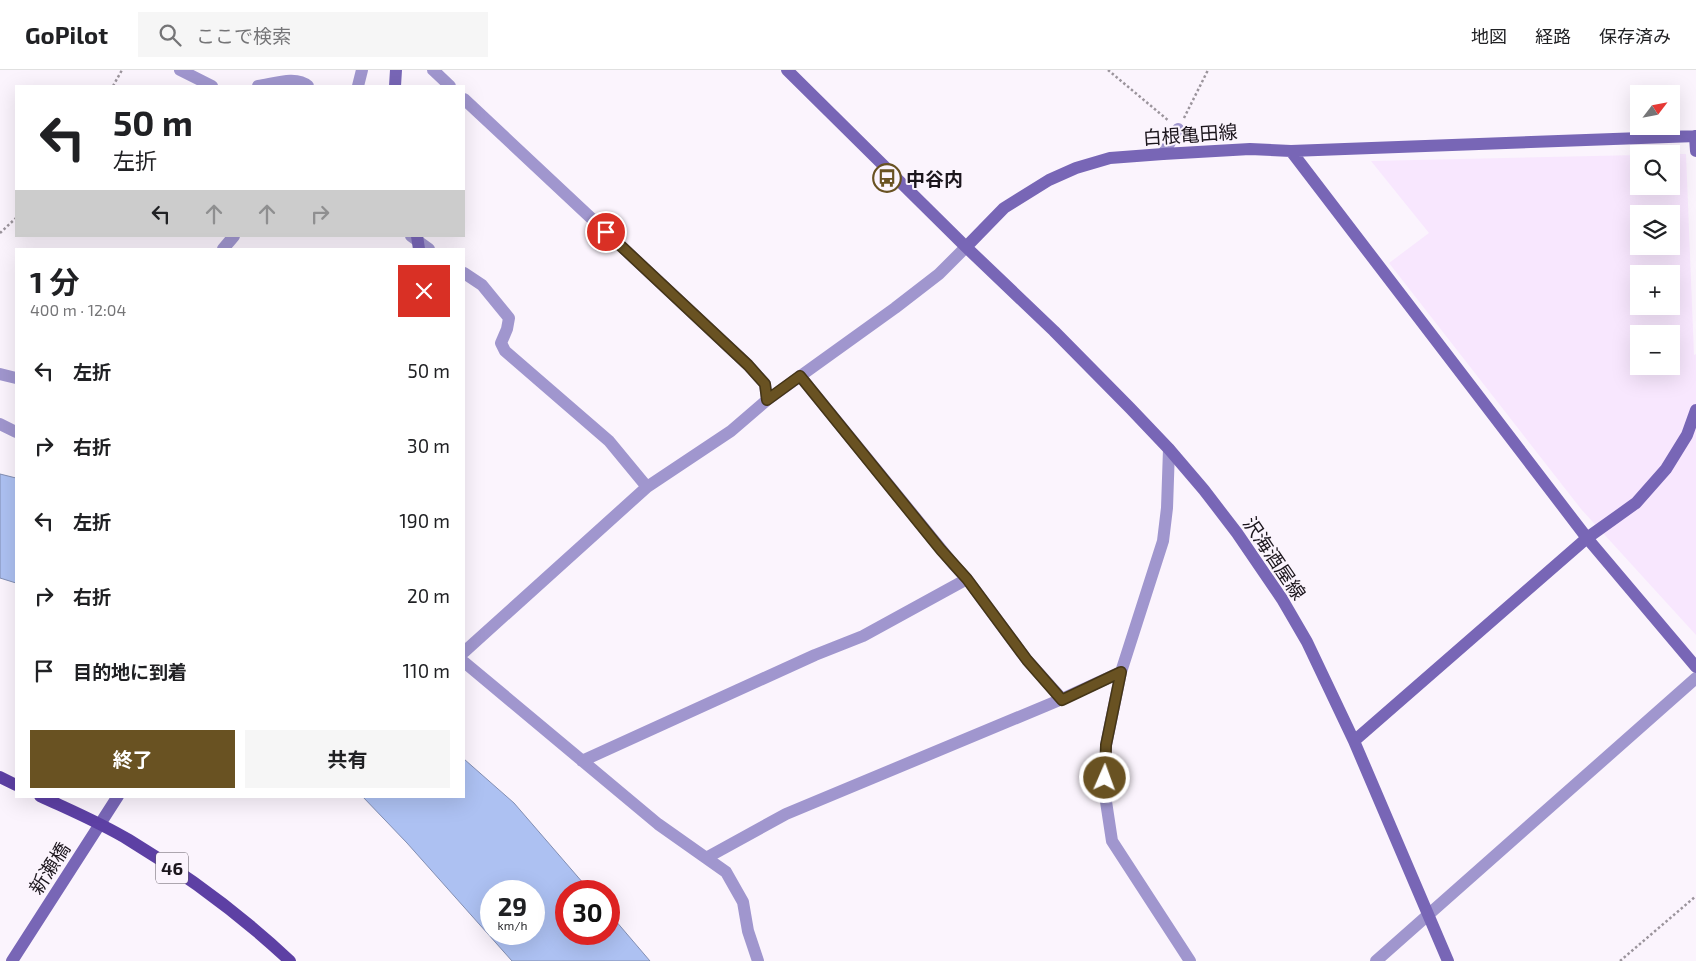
<!DOCTYPE html>
<html lang="ja">
<meta charset="utf-8">
<style>
:root{--surface:#fff;--page:#f6f6f6;--text:#202124;--muted:#757577;--line:#e0e0e0;--accent:#695222}
body{margin:0;font-family:"Exo 2","Noto Sans JP",sans-serif;background:var(--page);color:var(--text);height:100vh;display:flex;flex-direction:column;font-size:19px;white-space:nowrap}
*{box-sizing:border-box;margin:0}
p{font-size:16px;color:var(--muted)}
.icon{flex:none;width:28px;height:28px;fill:none;stroke:currentColor;stroke-width:2;stroke-linecap:round;stroke-linejoin:round}
.map{position:relative;flex:1;overflow:hidden}
.details{position:absolute;left:15px;top:178px;width:450px;height:550px;display:flex;flex-direction:column;background:var(--surface);border-radius:0px;box-shadow:0 5px 20px #0002}
.details>*{flex:none}
.hud{position:absolute;left:15px;top:15px;width:450px;height:152px;border-radius:0px;box-shadow:0 5px 20px #0002;background:#fff;color:var(--text);overflow:hidden}
.needle{width:32px;rotate:58deg}
.tools{position:absolute;left:1630px;top:15px;display:grid;gap:10px}
.tools a{display:grid;place-items:center;width:50px;height:50px;border-radius:0px;background:var(--surface);box-shadow:0 5px 20px #0002;font-size:25px}
.speed{position:absolute;left:480px;top:810px;display:flex;gap:10px;font-size:25px;font-weight:700;text-align:center}
.speed>*{display:grid;place-content:center;width:65px;height:65px;border-radius:50%;background:var(--surface);box-shadow:0 5px 20px #0002;line-height:1}
.speed small{font-size:12px;font-weight:400}
.speed .limit{border:8px solid #d22;background:#fff;color:#111}
.pin{position:absolute;display:grid;place-items:center;width:42px;height:42px;color:#fff;margin:-21px;border:2px solid #fff;border-radius:50%;box-shadow:0 1px 5px #0007}
.me{position:absolute;width:55px;margin:-28px;rotate:2deg;stroke-linejoin:round;filter:drop-shadow(0 0 4px #0008)}
.turn{display:flex;align-items:center;gap:18px;height:105px;padding:0 15px;font-size:22px}
.turn .icon{width:65px;height:65px;stroke-width:2.5}
.turn b{display:block;font-size:35px;line-height:42px}
.lanes{display:flex;align-items:center;height:48px;padding:0 15px;background:#0003;justify-content:center;gap:25px;direction:ltr}
.lanes .off{opacity:.35}
.round{display:grid;place-items:center;flex:none;width:52px;height:52px;border-radius:0px;background:var(--page)}
.summary{display:flex;align-items:center;justify-content:space-between;height:85px;padding:0 15px}
h1{font-size:30px;font-weight:700;line-height:38px}
.primary-button{display:flex;gap:10px;margin-top:auto;padding:10px 15px}
.primary-button a{flex:1;height:58px;border-radius:0px;background:var(--accent);color:#fff;font-size:20px;font-weight:700;line-height:58px;text-align:center}
.primary-button a+a{background:var(--page);color:var(--text)}
ul{padding:0;list-style:none}
li{display:flex;align-items:center;gap:15px;height:75px;padding:0 15px}
li div{flex:1}
li b{display:block;font-size:19px}
li em{font-style:normal}
header{display:flex;align-items:center;gap:30px;box-sizing:border-box;height:70px;padding:0 25px;background:var(--surface);border-bottom:1px solid var(--line)}
header strong{font-size:24px}
nav{display:flex;gap:28px;margin-inline-start:auto;font-size:18px}
.search{width:350px;height:45px;background:var(--page);display:flex;align-items:center;gap:12px;box-sizing:border-box;padding:0 18px;border-radius:0px;color:var(--muted);font-size:19px}
.map>svg:first-child{display:block}
.built{fill:#f8e7fe;fill-rule:evenodd}
.water{fill:#adc1f2;stroke:#828eb2;fill-rule:evenodd}
.lines{fill:none;stroke-linecap:round;stroke-linejoin:round}
.path{stroke:#9b949c;stroke-width:2.5;stroke-dasharray:2.5 2.5;stroke-linecap:butt}
.street{stroke:#a096ce;stroke-width:12}
.secondary{stroke:#7866b6;stroke-width:12}
.primary{stroke:#5d40a4;stroke-width:12}
.route-casing{stroke:#443516;stroke-width:12}
.route{stroke:#695222;stroke-width:9}
.labels{text-anchor:middle;dominant-baseline:central;stroke-width:4;stroke-linejoin:round;paint-order:stroke}
.shield{fill:#fbf4fd;stroke:#5f5960;stroke-width:1}
.shield-label{font-size:18px;font-weight:bold;fill:#1c161d}
.street-label{font-size:19px;fill:#1c161d;stroke:#fbf4fd}
.poi-label{font-size:19px;font-weight:bold;fill:#1c161d;stroke:#fbf4fd;text-anchor:start}
</style>
<header>
<strong>GoPilot</strong>
<div class="search"><svg class="icon" aria-label="search" viewBox="0 0 24 24"><circle cx="10" cy="10" r="6"/><path d="M15 15l6 6"/></svg>ここで検索</div>
<nav><a>地図</a><a>経路</a><a>保存済み</a></nav>
</header>
<div class="map">
<svg width="1696" height="891" viewBox="0 0 1696 891">
<rect width="100%" height="100%" fill="#fbf4fd"/>
<path class="built" d="M1671 84H1686L1694 285 1696 284V565L1581 439 1389 193 1429 163 1371 91 1639 85V116H1671ZM1639 144H1671V176H1639ZM1639 204H1671V236H1639ZM1639 264H1671V296H1639Z"/>
<path class="water" d="M0 404 16 408V513L0 508Z
M464 689 514 733 590 821H566V864H609V843L650 891H512L407 773 362 726H464ZM491 821H534V864H491Z"/>
<g class="lines">
<path class="path" d="M1108 0 1169 51
M113 16 122 0
M1184 48 1208 0
M0 163 16 148
M1620 891 1696 826"/>
<path class="street" d="M180 0 212 16
M433 0 450 16
M258 16C273 14 296 5 308 16
M358 16 362 0
M464 29 748 295 765 314 767 330
M1163 84 1178 59
M411 166 429 179
M223 179 234 166
M464 203 482 215 509 248 507 259 501 273 505 281 609 371 647 417
M0 304 16 308
M800 306 954 495 967 509 1027 590 1062 629
M0 354 16 362
M1169 379 1167 438 1163 471 1121 602 1106 675 1105 725 1112 771 1190 891
M464 582 647 417 731 361 767 330 895 238 939 204 966 177
M464 592 658 754 726 802 743 832 748 861 758 891
M582 691 815 585 863 566 967 509
M706 788 786 744 1062 629 1121 602
M1376 891 1696 608"/>
<path class="secondary" d="M787 0 966 177 1054 261 1130 338 1169 379 1204 420 1237 463 1282 529 1307 572 1354 671 1448 891
M395 16 396 0
M1695 66 1696 81
M1291 81 1587 468 1696 597
M417 166 419 179
M966 177 1004 138 1049 110 1076 98 1110 88 1163 84 1250 79 1291 81 1696 66
M1354 671 1587 468 1636 433 1666 399 1687 365 1696 340
M12 891 118 726"/>
<path class="primary" d="M0 707 16 715
M40 726C70 740 101 753 129 770 187 805 241 845 290 891"/>
</g>
<g class="lines">
<defs>
<path id="route" d="M606 162 748 295 765 314 767 330 800 306 941 480 967 509 1027 590 1062 630 1121 602 1106 675 1105 708"/>
</defs>
<use href="#route" class="route-casing"/>
<use href="#route" class="route"/>
</g>
<defs>
<symbol id="bus-ring" viewBox="-11 -11 22 22"><circle r="9.5" fill="#fbf4fd" stroke="#695222" stroke-width="1.5"/><path d="M-5-6H5V4H4V6H2V4H-2V6H-4V4H-5ZM-3.5-4V0h7V-4ZM-3.5 1.2v1.5H-2V1.2ZM2 1.2v1.5H3.5V1.2Z" fill="#695222"/></symbol>
</defs>
<g fill-rule="evenodd">
<use href="#bus-ring" x="871" y="92" width="32" height="32"/>
</g>
<g class="labels">
<rect class="shield" x="156" y="782.5" width="32" height="31" rx="4"/>
<g class="shield-label">
<text x="172" y="798">46</text>
</g>
<g class="street-label">
<text transform="translate(1190 64) rotate(-4)">白根亀田線</text>
<text transform="translate(1275 488) rotate(56)">沢海酒屋線</text>
<text transform="translate(49 798) rotate(-57)">新瀬橋</text>
</g>
<g class="poi-label">
<text x="906" y="108">中谷内</text>
</g>
</g>
</svg>
<div class="tools">
<a><svg class="needle" viewBox="-14 -14 28 28"><path d="M0-13l5 13h-10z" fill="#e53935"/><path d="M0 13l5-13h-10z" fill="#757577"/></svg></a>
<a><svg class="icon" aria-label="search" viewBox="0 0 24 24"><circle cx="10" cy="10" r="6"/><path d="M15 15l6 6"/></svg></a>
<a><svg class="icon" aria-label="layers" viewBox="0 0 24 24"><path d="M12 4l9 5-9 5-9-5zM3 14l9 5 9-5"/></svg></a>
<a>+</a>
<a>−</a>
</div>
<div class="speed"><div>29<small>km/h</small></div><div class="limit">30</div></div>
<div class="pin" style="left:606px;top:162px;background:#d93025"><svg class="icon" aria-label="arrive" viewBox="0 0 24 24"><path d="M6 21V4h12l-3 4 3 4H6"/></svg></div>
<svg class="me" style="left:1105px;top:708px" viewBox="-20 -20 40 40"><circle r="17" fill="#695222" stroke="#fff" stroke-width="3"/><path d="M0-11L8 9 0 5-8 9z" fill="#fff"/></svg>
<div class="hud">
<div class="turn"><svg class="icon" aria-label="left" viewBox="0 0 24 24"><path d="M17 20v-9H6M10 6l-5 5 5 5"/></svg><div><b>50 m</b>左折</div></div>
<div class="lanes"><svg class="icon" aria-label="left" viewBox="0 0 24 24"><path d="M17 20v-9H6M10 6l-5 5 5 5"/></svg><svg class="icon off" aria-label="ahead" viewBox="0 0 24 24"><path d="M12 20V5M6 11l6-6 6 6"/></svg><svg class="icon off" aria-label="ahead" viewBox="0 0 24 24"><path d="M12 20V5M6 11l6-6 6 6"/></svg><svg class="icon off" aria-label="right" viewBox="0 0 24 24"><path d="M7 20v-9h11M14 6l5 5-5 5"/></svg></div>
</div>
<section class="details">
<div class="summary"><div><h1>1 分</h1><p>400 m · 12:04</p></div><a class="round" style="background:#d93025;color:#fff"><svg class="icon" aria-label="close" viewBox="0 0 24 24"><path d="M6 6l12 12M18 6L6 18"/></svg></a></div>
<ul>
<li><svg class="icon" aria-label="left" viewBox="0 0 24 24"><path d="M17 20v-9H6M10 6l-5 5 5 5"/></svg><div><b>左折</b></div><em>50 m</em></li>
<li><svg class="icon" aria-label="right" viewBox="0 0 24 24"><path d="M7 20v-9h11M14 6l5 5-5 5"/></svg><div><b>右折</b></div><em>30 m</em></li>
<li><svg class="icon" aria-label="left" viewBox="0 0 24 24"><path d="M17 20v-9H6M10 6l-5 5 5 5"/></svg><div><b>左折</b></div><em>190 m</em></li>
<li><svg class="icon" aria-label="right" viewBox="0 0 24 24"><path d="M7 20v-9h11M14 6l5 5-5 5"/></svg><div><b>右折</b></div><em>20 m</em></li>
<li><svg class="icon" aria-label="arrive" viewBox="0 0 24 24"><path d="M6 21V4h12l-3 4 3 4H6"/></svg><div><b>目的地に到着</b></div><em>110 m</em></li>
</ul>
<div class="primary-button"><a>終了</a><a>共有</a></div>
</section>
</div>
